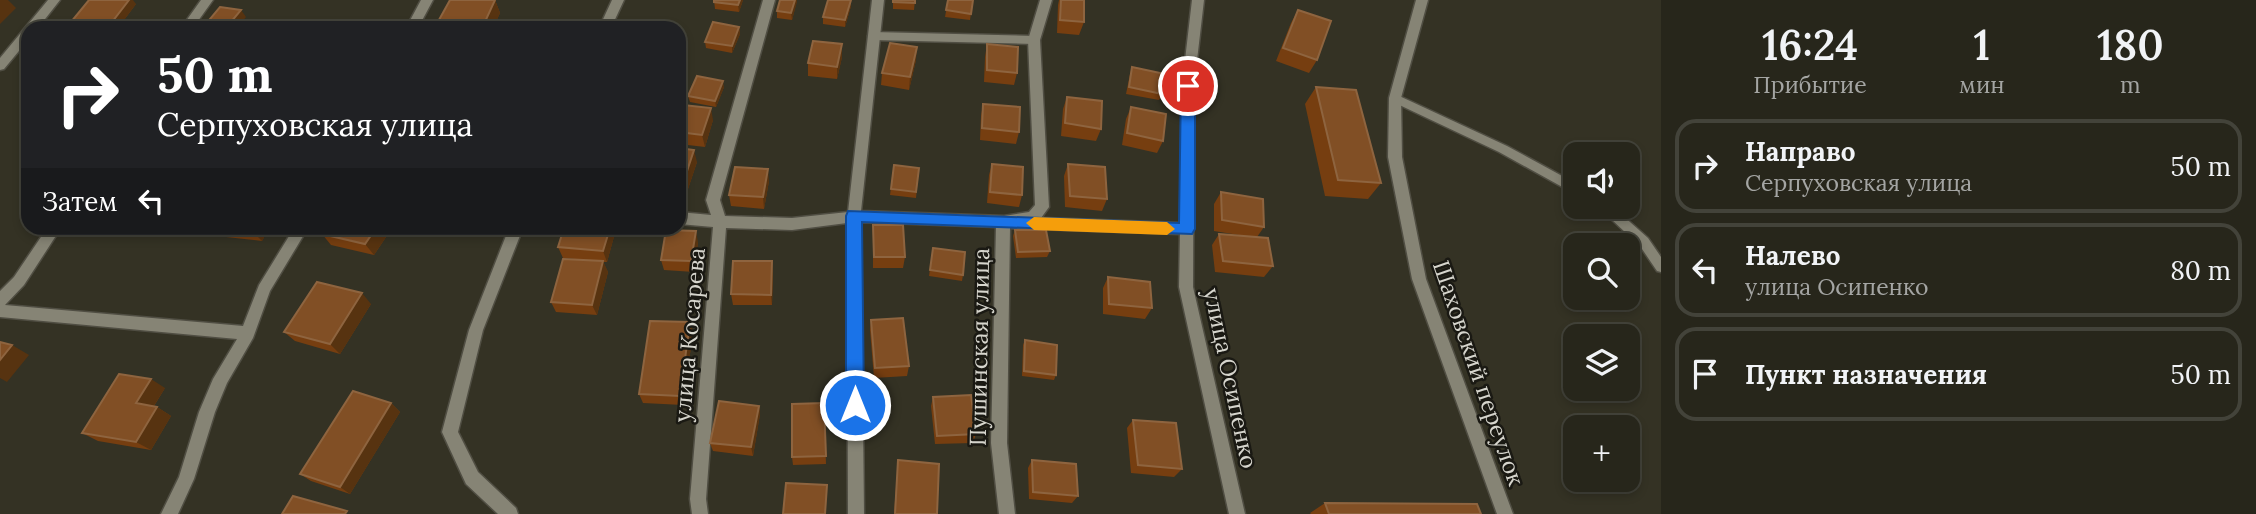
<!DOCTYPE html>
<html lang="ru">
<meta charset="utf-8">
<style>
:root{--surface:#27261b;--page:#2f2e24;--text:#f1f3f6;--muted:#a4a5a3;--line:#43433a}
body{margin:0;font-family:Lora,serif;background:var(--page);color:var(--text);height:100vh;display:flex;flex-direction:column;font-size:26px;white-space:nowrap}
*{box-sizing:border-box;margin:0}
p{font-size:23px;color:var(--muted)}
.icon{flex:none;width:38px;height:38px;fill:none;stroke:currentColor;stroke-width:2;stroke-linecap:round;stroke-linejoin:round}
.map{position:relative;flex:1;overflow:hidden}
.panel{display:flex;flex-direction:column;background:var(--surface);width:595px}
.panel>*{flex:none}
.guide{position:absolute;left:21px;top:21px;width:665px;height:214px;border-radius:21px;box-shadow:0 4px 10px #0003,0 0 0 2px var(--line);background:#202124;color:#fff;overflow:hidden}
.buttons{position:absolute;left:1563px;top:142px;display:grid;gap:14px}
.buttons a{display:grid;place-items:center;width:77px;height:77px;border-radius:14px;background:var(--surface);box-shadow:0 4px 10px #0003,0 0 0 2px var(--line);font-size:35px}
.pin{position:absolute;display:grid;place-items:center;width:60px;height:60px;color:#fff;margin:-30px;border:4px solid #fff;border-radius:50%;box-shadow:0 2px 7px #0007}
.me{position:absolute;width:77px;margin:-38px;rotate:0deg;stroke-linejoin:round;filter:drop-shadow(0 0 5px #0008)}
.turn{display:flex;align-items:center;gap:24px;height:147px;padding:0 21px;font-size:32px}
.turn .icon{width:91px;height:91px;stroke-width:2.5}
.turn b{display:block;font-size:49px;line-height:60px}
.then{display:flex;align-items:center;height:66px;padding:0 21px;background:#0003;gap:14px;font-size:26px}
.eta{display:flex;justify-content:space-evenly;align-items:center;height:119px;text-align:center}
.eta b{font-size:42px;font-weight:600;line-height:49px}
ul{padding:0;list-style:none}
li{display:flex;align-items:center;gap:21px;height:94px;margin:0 14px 10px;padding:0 7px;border:4px solid var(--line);border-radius:21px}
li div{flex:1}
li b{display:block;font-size:26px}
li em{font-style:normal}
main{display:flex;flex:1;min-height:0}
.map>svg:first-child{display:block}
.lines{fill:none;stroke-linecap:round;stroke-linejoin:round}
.lane-casing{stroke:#504e43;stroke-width:3}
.street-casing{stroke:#504e43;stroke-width:3}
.lane{fill:#868475;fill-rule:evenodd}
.street{fill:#868475;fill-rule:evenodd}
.wall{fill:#763e10}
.shaded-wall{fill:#573310}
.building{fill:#814f25;stroke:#8e643f;stroke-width:2}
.route{fill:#1a73e8;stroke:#114b97;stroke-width:2}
.slow{fill:#f59e0b}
.labels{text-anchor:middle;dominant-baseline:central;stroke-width:5;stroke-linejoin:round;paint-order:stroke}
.street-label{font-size:23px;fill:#d6d5cd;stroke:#1a1913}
</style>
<main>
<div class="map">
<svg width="1661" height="514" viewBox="0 0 1661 514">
<rect width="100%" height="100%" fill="#343224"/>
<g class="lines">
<defs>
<path id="lane" d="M873 32 1034 36 1039 40 1034 44 873 40 868 36Z
M1395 94 1507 146 1575 183V194L1499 152 1391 101 1390 98Z
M1597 206H1612L1648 238 1661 257V272L1657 271 1640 246Z"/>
<path id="street" d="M48 0H60L38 28H28V40L4 69 0 70V58Z
M201 0H213L193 28H181Z
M421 0H433L418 28H406Z
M612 0H624L611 28H599Z
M763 0H775L720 200 725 216 792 218 848 212 872 0H884L861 211 1004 216 1029 212 1035 205 1028 40 1040 0H1052L1040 40 1049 207 1041 218 1180 223 1182 86 1192 0H1204L1194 86 1193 287 1245 514H1229L1179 287 1180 234 1010 228 1007 443 1015 514H999L991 443 996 227 861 222 864 514H848L847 223 792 230 726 228 706 499 708 514H692L690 499 713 227 679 224V212L711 215 706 200Z
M1416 0H1428L1401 98 1402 157 1426 279 1513 514H1497L1412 279 1388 157 1389 98Z
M47 228H61L24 285 5 305 243 326 259 285 294 228H308L270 291 253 338 227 383 215 412 194 479 178 514H161L179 477 199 412 213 379 237 339 0 317V291L14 277Z
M509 228H523L483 330 458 432 478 472 516 508 518 514H498L466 484 442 432 469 330Z"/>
</defs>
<use href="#lane" class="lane-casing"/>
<use href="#street" class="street-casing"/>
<use href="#lane" class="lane"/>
<use href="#street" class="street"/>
</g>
<path class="wall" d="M495 0 500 13 493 28H443L439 20Z
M714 0H743L739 12 715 9Z
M780 0H797L792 20 777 18V11Z
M893 0H915L914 10 893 9Z
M948 0H973L970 20 945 17Z
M1059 0H1084V22L1079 35 1057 33 1058 5Z
M136 4 118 28H76L71 22Z
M851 6 845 27 823 24V17Z
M1298 10 1317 60 1309 73 1276 61 1291 23Z
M739 27 740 34 732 53 706 48 705 42Z
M987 44 1017 73 1014 85 984 82 985 57Z
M842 57 837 79 808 76V63Z
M916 60 909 90 881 85 882 73Z
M1132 67 1162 94 1159 100 1126 94 1130 74Z
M724 87 716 107 690 102 688 96Z
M1316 87 1381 183 1368 199 1325 196 1305 104Z
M1067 97 1101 129 1096 141 1061 136 1063 109Z
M983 104 1019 132 1016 144 980 140 981 116Z
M1131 107 1163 141 1157 153 1122 145 1126 119Z
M679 118 713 120 705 147 679 144Z
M679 148 697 162 686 195 679 194Z
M992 164 1022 195 1019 207 987 203 989 175Z
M1068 164 1107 199 1102 211 1065 207 1064 176Z
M894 165 919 168 916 198 890 195Z
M769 181 764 209 731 206 729 195Z
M1221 192 1264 227 1257 237 1273 266 1264 277 1215 272 1212 245 1219 234 1245 236 1214 231V204Z
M873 225 905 257 903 268H873Z
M216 228H269L262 241 226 237Z
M326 228H392L374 255 331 245 322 234Z
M1015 230 1050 251 1047 257 1016 258 1013 236Z
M615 233 607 262H603L608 272 597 315 556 312 551 302 587 260 563 258 558 247Z
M698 242 694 272 664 270 661 260Z
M933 248 963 275 962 281 929 276Z
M773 272 772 305H733L731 294Z
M1108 277 1152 308 1145 319 1103 314V288Z
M371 304 340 354 295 341 284 332Z
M871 320 909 366 907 376 874 378 870 330Z
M693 332 683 405 643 403 639 394Z
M1025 340 1056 375 1054 380 1022 376 1023 345Z
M165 388 154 406 157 407 171 416 151 450 98 441 82 433Z
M933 397 976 434 973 443 935 444 931 406Z
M391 403 400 412 350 494 311 481 300 474Z
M824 403 826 464 793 465 792 457Z
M759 406 760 414 753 456 713 451 710 443Z
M1133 420 1182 469 1174 477 1131 473 1127 428Z
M898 460 937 514H894Z
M1032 460 1078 496 1072 503 1029 499 1028 468Z
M1325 503 1481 514H1311L1310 513Z"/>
<path class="shaded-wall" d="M0 0H8L16 8 0 24Z
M129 0H133L136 4 118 28H111L109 26Z
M495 0 500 13 493 28H485L484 24Z
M740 0H743L739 12 738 5Z
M795 0H797V2L792 20 791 13Z
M851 0V6L845 27V20Z
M241 10 246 17 237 28H226Z
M739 27 740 34 732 53V46Z
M842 44V57L837 79V67Z
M917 47 916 60 909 90 910 77Z
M723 81 724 87 716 107 715 101Z
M711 108 713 120 705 147 702 135Z
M694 150 697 162 686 195 683 183Z
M768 169 769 181 764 209 763 197Z
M252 228H269L262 241 251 230Z
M376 228H392L374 255 365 244Z
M610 228H614L615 233 607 262 603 251Z
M696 231 698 242 694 272 691 261Z
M603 261 608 272 597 315 592 305Z
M772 261 773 272 772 305 771 295Z
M362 293 371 304 340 354 330 344Z
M690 322 693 332 683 405 680 396Z
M12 345 29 355 7 382 0 378V360Z
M151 379 165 388 150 412 136 403Z
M391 403 400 412 350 494 340 487Z
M759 406 760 414 753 456 751 447Z
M157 407 171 416 151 450 136 442Z"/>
<path class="building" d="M89 0H129L109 26 71 22Z
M450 0H495L484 24 439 20Z
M714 0H740L738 5 714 2Z
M780 0H795L791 13 777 11Z
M828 0H851L845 20 823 17Z
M893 0H915V3L893 2Z
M948 0H973L971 14 946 10Z
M1061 0H1084V22L1060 20Z
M220 7 241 10 226 28 205 25Z
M1298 10 1331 21 1317 60 1283 48Z
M713 22 739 27 732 46 705 42Z
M813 41 842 44 837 67 808 63Z
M890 43 917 47 910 77 882 73Z
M987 44 1018 47 1017 73 987 70Z
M1132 67 1165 74 1162 94 1129 87Z
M697 76 723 81 715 101 688 96Z
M1316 87 1356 90 1381 183 1338 180Z
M1067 97 1102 101 1101 129 1065 123Z
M983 104 1020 107 1019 132 982 128Z
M683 105 711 108 702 135 679 132V118Z
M1131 107 1166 114 1163 141 1127 133Z
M679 148 694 150 683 183H679Z
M992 164 1023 167 1022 195 990 192Z
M1068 164 1105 167 1107 199 1070 196Z
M894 165 919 168 916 192 891 189Z
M735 167 768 169 763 197 729 195Z
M1221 192 1263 199 1264 227 1222 220Z
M873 225H903L905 257H874Z
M230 228H252L251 230Z
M326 228H376L365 244 322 234Z
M564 228H610L603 251 558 247Z
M666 230 696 231 691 261 661 260Z
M1015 230H1046L1050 251 1018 252Z
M1219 234 1268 238 1273 266 1223 261Z
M933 248 965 252 963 275 930 270Z
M563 259 603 261 592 305 551 302Z
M733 261H772L771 295 731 294Z
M1108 277 1150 282 1152 308 1109 304Z
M317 282 362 293 330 344 284 332Z
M903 318 909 366 875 368 871 320Z
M650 321 690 322 680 396 639 394Z
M1025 340 1057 345 1056 375 1024 371Z
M0 342 12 345 0 360Z
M119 374 151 379 136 403 157 407 136 442 82 433Z
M353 391 391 403 340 487 300 474Z
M971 395 976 434 937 436 933 397Z
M719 401 759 406 751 447 710 443Z
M824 403 826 456 792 457V404Z
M1133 420 1176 423 1182 469 1138 465Z
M898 460 939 464 937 514H895Z
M1032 460 1076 464 1078 496 1033 492Z
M786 483 827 485 825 514H783Z
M293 496 347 511 345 514H282Z
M1325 503 1477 504 1481 514H1329Z"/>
<path class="route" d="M1188 81 1195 86V229L1192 234 862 222 864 405 861 411 855 414 849 411 846 405V216L848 211 1179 223 1181 86Z"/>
<path class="slow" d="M1034 217 1167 222 1175 229 1167 235 1034 230 1026 223Z"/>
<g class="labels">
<g class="street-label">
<text transform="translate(689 335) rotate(-85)">улица Косарева</text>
<text transform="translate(979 347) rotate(-89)">Пушинская улица</text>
<text transform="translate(1479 373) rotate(71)">Шаховский переулок</text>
<text transform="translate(1231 378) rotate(78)">улица Осипенко</text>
</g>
</g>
</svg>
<div class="buttons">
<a><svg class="icon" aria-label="sound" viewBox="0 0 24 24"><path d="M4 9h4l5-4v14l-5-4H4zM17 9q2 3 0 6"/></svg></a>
<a><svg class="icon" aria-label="search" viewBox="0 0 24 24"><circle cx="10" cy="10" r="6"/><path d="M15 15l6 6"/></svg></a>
<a><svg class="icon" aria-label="layers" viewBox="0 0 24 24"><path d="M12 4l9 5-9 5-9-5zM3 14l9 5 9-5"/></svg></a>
<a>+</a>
</div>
<div class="pin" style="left:1188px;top:86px;background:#d93025"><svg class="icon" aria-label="arrive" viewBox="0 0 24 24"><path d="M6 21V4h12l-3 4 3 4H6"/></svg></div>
<svg class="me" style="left:855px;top:405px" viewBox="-20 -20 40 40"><circle r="17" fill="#1a73e8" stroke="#fff" stroke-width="3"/><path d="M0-11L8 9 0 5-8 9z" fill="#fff"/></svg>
<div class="guide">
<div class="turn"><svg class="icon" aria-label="right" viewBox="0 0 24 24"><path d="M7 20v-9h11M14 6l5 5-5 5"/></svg><div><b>50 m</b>Серпуховская улица</div></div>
<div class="then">Затем<svg class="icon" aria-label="left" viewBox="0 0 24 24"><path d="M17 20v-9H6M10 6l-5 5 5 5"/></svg></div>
</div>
</div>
<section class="panel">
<div class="eta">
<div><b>16:24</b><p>Прибытие</p></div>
<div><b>1</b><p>мин</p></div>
<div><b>180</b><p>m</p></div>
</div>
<ul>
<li><svg class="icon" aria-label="right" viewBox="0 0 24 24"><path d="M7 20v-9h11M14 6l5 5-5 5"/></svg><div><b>Направо</b><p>Серпуховская улица</p></div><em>50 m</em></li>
<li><svg class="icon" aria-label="left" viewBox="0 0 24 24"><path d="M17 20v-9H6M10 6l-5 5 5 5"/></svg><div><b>Налево</b><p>улица Осипенко</p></div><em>80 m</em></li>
<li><svg class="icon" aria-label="arrive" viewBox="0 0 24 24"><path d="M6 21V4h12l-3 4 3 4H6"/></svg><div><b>Пункт назначения</b></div><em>50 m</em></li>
</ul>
</section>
</main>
